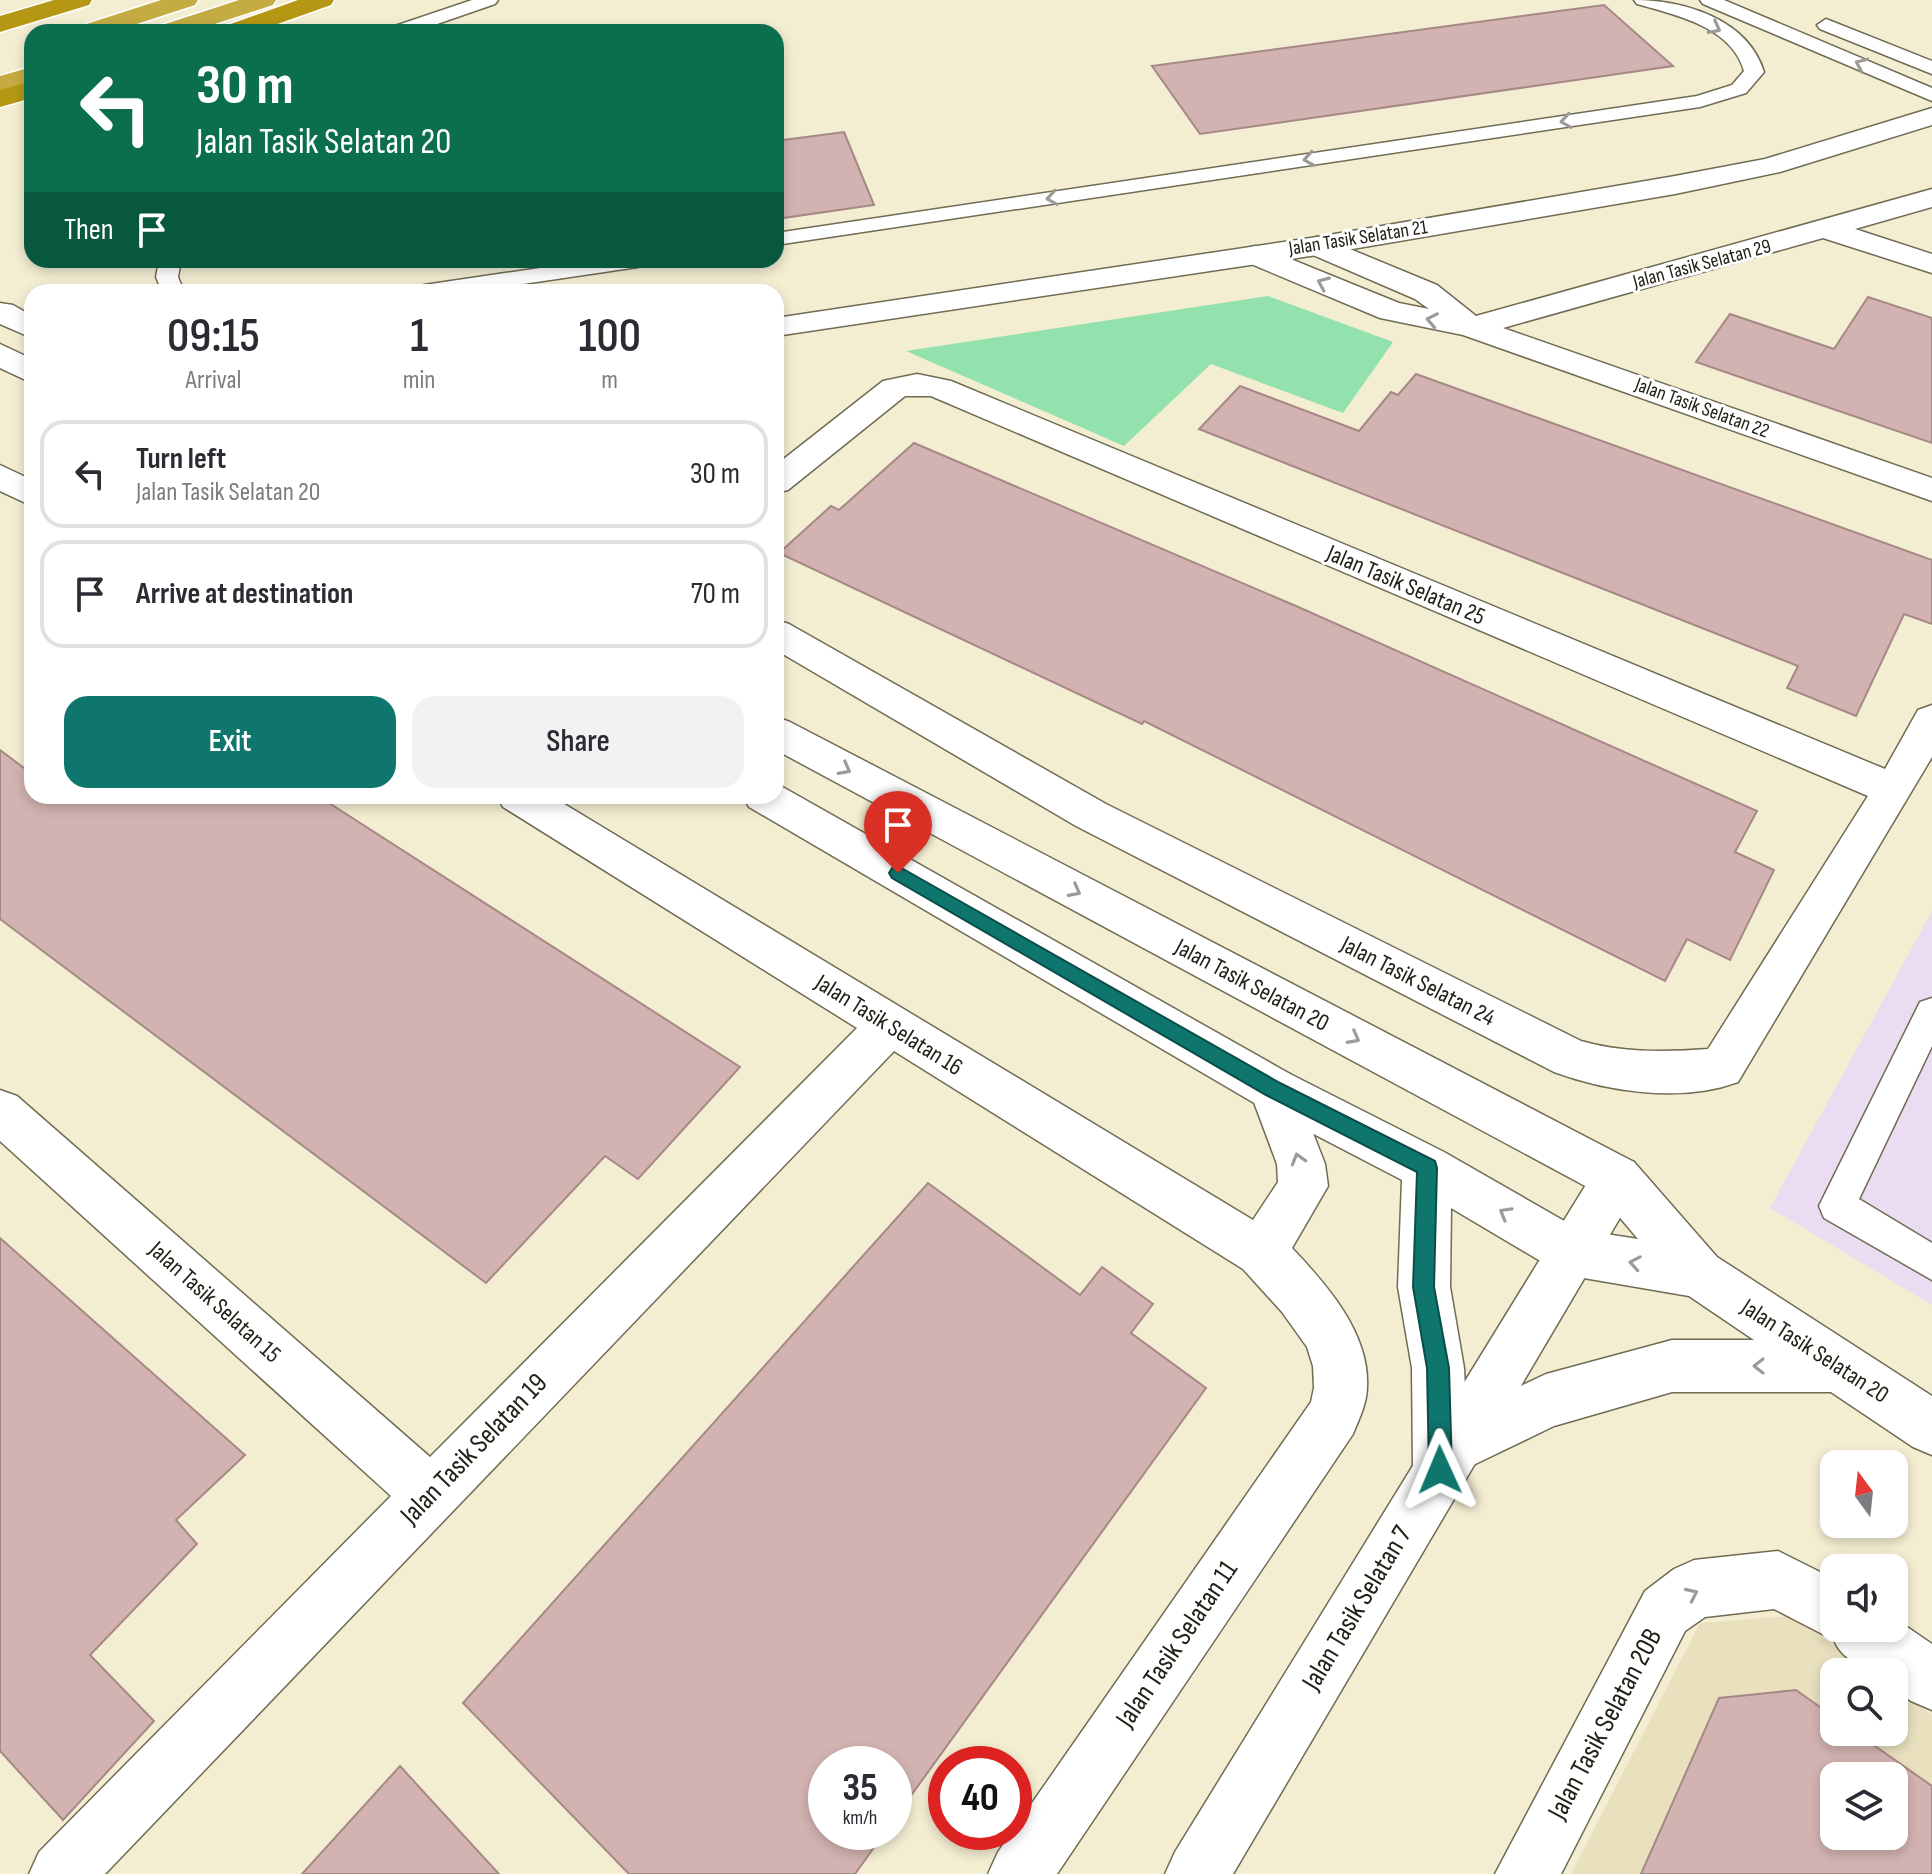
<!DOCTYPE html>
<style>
:root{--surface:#fff;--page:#f2f2f3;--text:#2b2b33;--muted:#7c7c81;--line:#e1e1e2;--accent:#0f766e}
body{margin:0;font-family:"Sofia Sans Condensed",sans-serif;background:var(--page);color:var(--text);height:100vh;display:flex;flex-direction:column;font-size:30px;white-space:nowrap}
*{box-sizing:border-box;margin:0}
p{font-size:26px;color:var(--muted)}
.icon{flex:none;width:44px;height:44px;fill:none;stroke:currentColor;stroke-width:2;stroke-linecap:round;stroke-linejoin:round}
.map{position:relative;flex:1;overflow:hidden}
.side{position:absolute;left:24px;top:284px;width:760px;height:520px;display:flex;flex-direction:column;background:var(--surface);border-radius:24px;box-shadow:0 4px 12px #0003}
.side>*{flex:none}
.banner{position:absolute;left:24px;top:24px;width:760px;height:244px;border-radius:24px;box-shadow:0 4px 12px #0003;background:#0b6e4f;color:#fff;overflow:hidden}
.needle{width:52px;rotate:345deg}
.tools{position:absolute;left:1820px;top:1450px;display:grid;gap:16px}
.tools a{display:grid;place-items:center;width:88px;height:88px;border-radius:16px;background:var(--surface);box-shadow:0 4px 12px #0003;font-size:40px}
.speed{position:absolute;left:808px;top:1746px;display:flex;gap:16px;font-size:40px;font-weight:700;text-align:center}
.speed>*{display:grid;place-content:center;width:104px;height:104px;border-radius:50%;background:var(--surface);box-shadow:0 4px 12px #0003;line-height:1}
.speed small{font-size:20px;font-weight:400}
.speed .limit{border:12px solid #d22;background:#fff;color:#111}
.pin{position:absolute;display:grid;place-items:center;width:68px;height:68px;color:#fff;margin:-82px -34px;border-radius:50% 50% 50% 0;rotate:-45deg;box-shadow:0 0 8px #0007}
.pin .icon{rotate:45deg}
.me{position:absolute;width:88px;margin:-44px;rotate:359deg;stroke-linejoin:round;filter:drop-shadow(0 0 6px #0008)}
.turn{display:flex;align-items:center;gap:28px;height:168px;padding:0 40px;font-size:36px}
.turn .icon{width:104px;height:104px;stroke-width:2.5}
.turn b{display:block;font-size:56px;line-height:68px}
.then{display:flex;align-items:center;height:76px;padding:0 40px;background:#0003;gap:16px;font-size:30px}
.eta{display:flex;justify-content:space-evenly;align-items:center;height:136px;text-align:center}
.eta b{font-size:48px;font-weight:600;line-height:56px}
.action{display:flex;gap:16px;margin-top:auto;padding:16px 40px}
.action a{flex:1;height:92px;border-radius:24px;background:var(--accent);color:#fff;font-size:32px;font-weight:600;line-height:92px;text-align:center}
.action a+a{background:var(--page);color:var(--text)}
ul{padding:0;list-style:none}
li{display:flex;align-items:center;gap:24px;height:108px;margin:0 16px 12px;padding:0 24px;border:4px solid var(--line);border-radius:24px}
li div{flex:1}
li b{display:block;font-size:30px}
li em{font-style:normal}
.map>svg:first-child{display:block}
.built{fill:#e9e1be;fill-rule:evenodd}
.industrial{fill:#ebddf1}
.green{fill:#93e1ac}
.building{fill:#d2b3b1;stroke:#a68886;stroke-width:2;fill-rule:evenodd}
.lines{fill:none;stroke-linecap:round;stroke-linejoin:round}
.service-casing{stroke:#706b53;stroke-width:3}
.minor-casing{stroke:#706b53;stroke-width:3}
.tertiary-casing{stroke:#706b53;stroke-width:3}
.trunk-casing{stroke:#fff;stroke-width:3}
.motorway-casing{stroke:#fff;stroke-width:3}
.service{fill:#fff;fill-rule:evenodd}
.minor{fill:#fff;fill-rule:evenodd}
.tertiary{fill:#fff;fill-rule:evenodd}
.trunk{fill:#c4ac42;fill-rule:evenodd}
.motorway{fill:#b59713;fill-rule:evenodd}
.oneway{stroke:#9c9b97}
.route{fill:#0f766e;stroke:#0a4d48;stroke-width:2}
.labels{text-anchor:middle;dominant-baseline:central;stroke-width:6;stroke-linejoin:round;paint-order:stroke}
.far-street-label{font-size:20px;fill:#242117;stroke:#fff}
.street-label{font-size:24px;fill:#242117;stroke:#fff}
.near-street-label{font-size:28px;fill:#242117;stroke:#fff}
</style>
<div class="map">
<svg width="1932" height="1874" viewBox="0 0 1932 1874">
<rect width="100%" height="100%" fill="#f3edd2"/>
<path class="built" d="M1791 1616 1871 1672H1834V1732H1894V1688L1932 1715V1874H1571L1700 1623ZM1834 1776H1894V1836H1834Z"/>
<path class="industrial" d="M1932 911V1305L1770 1208Z"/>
<path class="green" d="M1268 296 1393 342 1343 413 1211 364 1124 446 906 351Z"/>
<path class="building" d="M1604 5 1673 66 1200 134 1152 66Z
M844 132 874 205 776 219V141Z
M1868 297 1932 318V443L1696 362 1730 314 1834 349Z
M1416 374 1932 560V624L1904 614 1856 716 1787 688 1798 666 1199 429 1240 386 1359 431 1391 392 1398 395Z
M914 443 1296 606 1757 811 1735 852 1774 870 1730 960 1687 939 1665 981 1144 721 1142 724 779 553 831 506 839 510Z
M0 750 32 774V796H318L740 1067 638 1179 605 1156 486 1283 0 919Z
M928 1183 1080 1295 1102 1267 1153 1304 1131 1333 1206 1388 894 1819V1764H826V1832H885L855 1874H629L463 1703Z
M0 1238 245 1455 176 1520 197 1544 90 1655 154 1721 63 1820 0 1751Z
M1796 1690 1834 1717V1732H1855L1932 1786V1874H1641L1719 1698ZM1834 1776H1894V1836H1834Z
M400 1766 420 1788 499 1874H302Z"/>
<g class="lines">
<defs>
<path id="service" d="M472 0H498L495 4 414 32H387L389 28Z
M1634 0C1684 0 1748 19 1764 72L1746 93 1700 107 776 245V233L1697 96 1732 85 1744 71C1732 27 1676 15 1637 4Z
M1700 0H1724L1932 88V101L1703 4Z
M1826 19 1932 61V74L1820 29 1817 25Z
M159 260H181L178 277 184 292H162L156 277Z
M594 260H649L638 267 469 292H413L424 285Z
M1932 998V1046L1859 1199 1932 1243V1280L1824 1218 1819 1206 1920 1002Z"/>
<path id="minor" d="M1932 189V207L1855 229 1932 254V273L1823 238 1503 328 1932 478V501L1463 335 1380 318 1244 261 1240 255 1244 249 1255 246 1266 249 1399 303 1429 309 1415 299 1306 252 1302 246 1306 240 1317 237 1328 240 1437 285 1476 316Z
M917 374 951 381 1885 769 1918 710 1932 705V757L1738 1082C1681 1103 1609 1092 1554 1072L1076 826 776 650V620L789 624 1106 804 1581 1041C1622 1053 1666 1052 1708 1049L1868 796 931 396H905L788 490 776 493V465L883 381Z
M0 465 32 480V506L0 491Z
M497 796H551L1253 1220 1278 1182 1277 1164 1249 1089 1256 1074 1273 1068 1290 1074 1325 1164 1328 1186 1292 1248C1326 1284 1370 1333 1367 1387 1367 1403 1359 1419 1353 1434L1057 1874H988L998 1852 1311 1402 1314 1388 1313 1366 1307 1347 1282 1312 1243 1269 894 1051 105 1874H29L39 1852 391 1496 0 1141V1090L17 1096 430 1457 857 1028 503 807Z
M1617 1156 1634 1162 1641 1178 1634 1194 1233 1874H1165L1175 1852 1600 1162Z
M1778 1551 1834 1579V1628H1894V1618L1932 1644V1710L1911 1701 1894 1689V1672C1871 1672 1843 1663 1834 1640L1774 1609 1705 1617 1685 1631 1561 1874H1495L1645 1591 1674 1569 1694 1560Z"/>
<path id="tertiary" d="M1932 108V125L1780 172 1675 194 1317 255 776 336V318L1317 237 1675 176 1765 159Z
M0 303 13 305 32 316V338L0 324Z
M0 344 32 359V383L0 368Z
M776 717 790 722 1634 1162 1717 1257 1932 1396V1455L1913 1447 1831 1392H1672L1554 1426 1467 1468 1459 1489 1440 1497 1421 1489 1413 1470 1412 1368 1398 1287 1402 1180 1256 1104 749 807 743 796H776V784L779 785 1290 1074 1444 1152 1580 1230 1638 1239 1600 1194 776 750ZM1451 1208 1554 1269 1572 1276 1689 1296 1754 1340H1672L1546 1374 1466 1412 1464 1368 1450 1287Z"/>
<path id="trunk" d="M161 0H198L195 5 112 32H73L77 27Z
M239 0H276L273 5 190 32H152L156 27Z
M32 67V83L0 93V76Z"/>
<path id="motorway" d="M54 0H92L89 5 0 32V16Z
M298 0H334L331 5 255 32H218L222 27Z
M32 81V98L0 107V90Z"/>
</defs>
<use href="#service" class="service-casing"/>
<use href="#minor" class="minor-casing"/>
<use href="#tertiary" class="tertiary-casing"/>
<use href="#trunk" class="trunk-casing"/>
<use href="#motorway" class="motorway-casing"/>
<use href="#service" class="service"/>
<use href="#minor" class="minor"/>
<use href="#tertiary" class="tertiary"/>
<use href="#trunk" class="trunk"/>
<use href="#motorway" class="motorway"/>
</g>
<defs><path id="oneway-chevron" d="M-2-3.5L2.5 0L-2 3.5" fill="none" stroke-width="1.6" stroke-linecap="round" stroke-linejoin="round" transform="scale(2)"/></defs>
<g class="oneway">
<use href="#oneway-chevron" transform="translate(1715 28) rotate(28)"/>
<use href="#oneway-chevron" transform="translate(1861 64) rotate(-156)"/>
<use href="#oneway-chevron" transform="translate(1566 121) rotate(171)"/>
<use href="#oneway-chevron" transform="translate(1309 159) rotate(171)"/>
<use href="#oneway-chevron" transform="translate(1052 198) rotate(171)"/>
<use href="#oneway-chevron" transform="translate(1323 283) rotate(-157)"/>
<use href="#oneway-chevron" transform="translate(1432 320) rotate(-169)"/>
<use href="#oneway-chevron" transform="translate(845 769) rotate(28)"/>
<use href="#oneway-chevron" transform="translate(1075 891) rotate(28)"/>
<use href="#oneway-chevron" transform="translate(1354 1038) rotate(28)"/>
<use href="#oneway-chevron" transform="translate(1298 1159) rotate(-106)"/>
<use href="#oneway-chevron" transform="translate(1505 1213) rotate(-150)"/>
<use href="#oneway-chevron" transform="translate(1635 1263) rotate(-170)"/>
<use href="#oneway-chevron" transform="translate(1759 1366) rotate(-180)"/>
<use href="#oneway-chevron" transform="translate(1692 1594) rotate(-25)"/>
</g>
<path class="route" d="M898 866 1280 1083 1435 1161 1437 1168 1434 1287 1449 1368 1452 1470 1448 1478 1440 1481 1432 1478 1429 1470 1427 1368 1413 1287 1417 1172 1266 1095 892 878 889 873 892 868Z"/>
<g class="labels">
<g class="far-street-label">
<text transform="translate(1358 238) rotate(-9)">Jalan Tasik Selatan 21</text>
<text transform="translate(1702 264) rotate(-15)">Jalan Tasik Selatan 29</text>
<text transform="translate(1702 408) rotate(20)">Jalan Tasik Selatan 22</text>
</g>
<g class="street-label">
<text transform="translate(1406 585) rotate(23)">Jalan Tasik Selatan 25</text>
<text transform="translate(1418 981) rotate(27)">Jalan Tasik Selatan 24</text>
<text transform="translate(1252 985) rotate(28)">Jalan Tasik Selatan 20</text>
<text transform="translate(889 1025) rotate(32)">Jalan Tasik Selatan 16</text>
<text transform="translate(215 1302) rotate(42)">Jalan Tasik Selatan 15</text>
<text transform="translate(1815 1351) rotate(33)">Jalan Tasik Selatan 20</text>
</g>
<g class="near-street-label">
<text transform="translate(474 1449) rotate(-46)">Jalan Tasik Selatan 19</text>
<text transform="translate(1357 1608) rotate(-59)">Jalan Tasik Selatan 7</text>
<text transform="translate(1177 1644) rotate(-56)">Jalan Tasik Selatan 11</text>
<text transform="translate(1605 1724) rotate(-62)">Jalan Tasik Selatan 20B</text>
</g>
</g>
</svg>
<div class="tools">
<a><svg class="needle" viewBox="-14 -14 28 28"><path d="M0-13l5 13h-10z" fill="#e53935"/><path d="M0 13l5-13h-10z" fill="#7c7c81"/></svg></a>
<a><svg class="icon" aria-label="sound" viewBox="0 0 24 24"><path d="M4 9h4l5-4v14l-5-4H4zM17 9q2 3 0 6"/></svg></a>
<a><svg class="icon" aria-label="search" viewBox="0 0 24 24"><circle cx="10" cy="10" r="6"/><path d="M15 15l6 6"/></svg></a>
<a><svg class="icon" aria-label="layers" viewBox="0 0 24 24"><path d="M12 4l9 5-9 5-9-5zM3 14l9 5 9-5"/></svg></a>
</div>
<div class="speed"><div>35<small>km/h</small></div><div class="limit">40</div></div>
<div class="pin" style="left:898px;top:873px;background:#d93025"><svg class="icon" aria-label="arrive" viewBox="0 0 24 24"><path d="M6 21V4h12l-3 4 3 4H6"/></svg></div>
<svg class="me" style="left:1440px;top:1470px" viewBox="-20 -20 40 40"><path d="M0-17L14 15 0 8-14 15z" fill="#0f766e" stroke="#fff" stroke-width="4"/></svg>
<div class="banner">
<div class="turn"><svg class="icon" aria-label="left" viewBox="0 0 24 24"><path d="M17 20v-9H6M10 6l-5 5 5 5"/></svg><div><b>30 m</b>Jalan Tasik Selatan 20</div></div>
<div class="then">Then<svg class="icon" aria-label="arrive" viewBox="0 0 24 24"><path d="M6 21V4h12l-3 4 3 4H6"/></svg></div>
</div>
<section class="side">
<div class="eta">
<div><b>09:15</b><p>Arrival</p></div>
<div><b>1</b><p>min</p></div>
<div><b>100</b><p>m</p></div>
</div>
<ul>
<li><svg class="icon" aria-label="left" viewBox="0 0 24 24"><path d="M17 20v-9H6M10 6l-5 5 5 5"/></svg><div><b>Turn left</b><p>Jalan Tasik Selatan 20</p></div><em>30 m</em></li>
<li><svg class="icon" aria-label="arrive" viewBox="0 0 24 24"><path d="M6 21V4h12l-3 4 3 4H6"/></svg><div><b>Arrive at destination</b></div><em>70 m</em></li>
</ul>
<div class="action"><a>Exit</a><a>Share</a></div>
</section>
</div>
